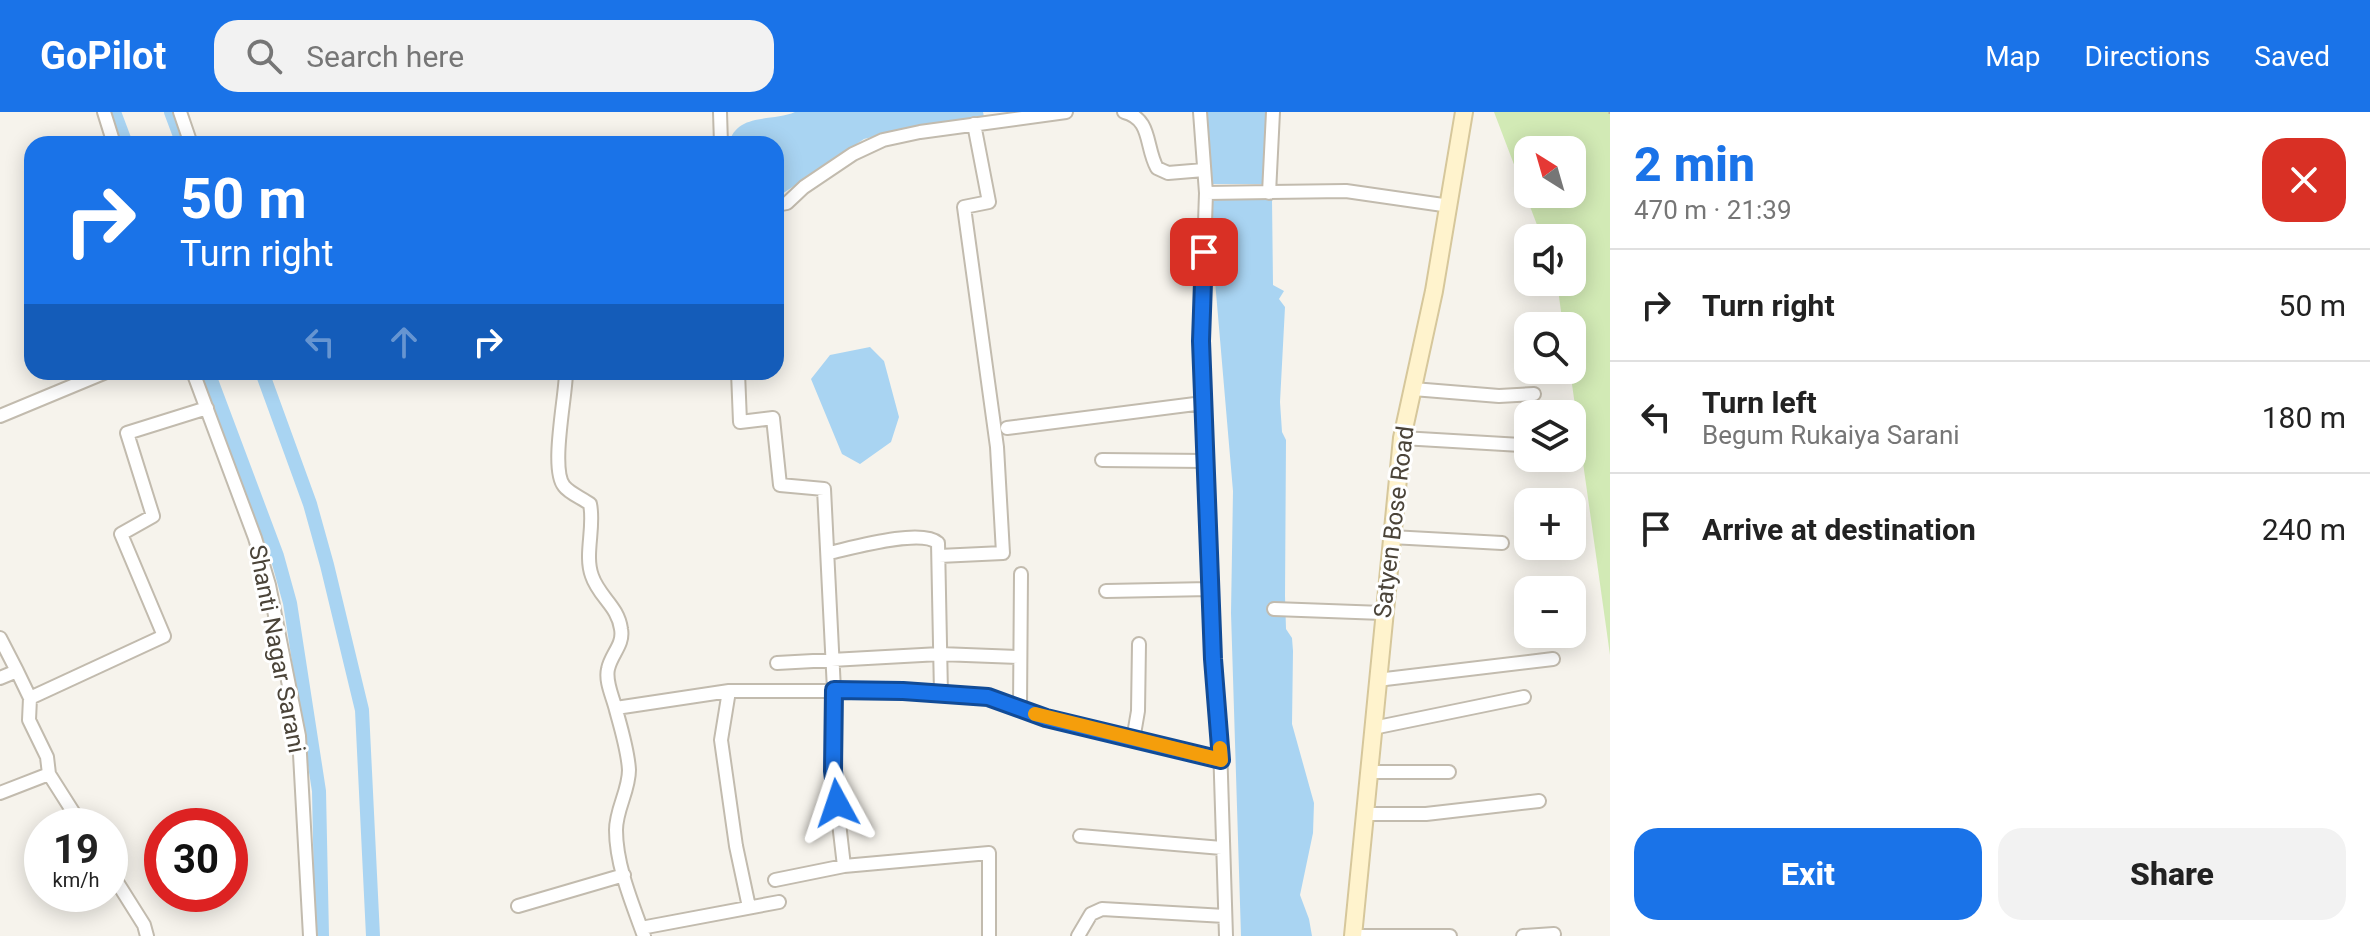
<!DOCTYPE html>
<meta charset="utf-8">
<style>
:root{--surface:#fff;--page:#f2f2f2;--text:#222;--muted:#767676;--line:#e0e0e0;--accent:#1a73e8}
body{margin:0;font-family:Roboto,sans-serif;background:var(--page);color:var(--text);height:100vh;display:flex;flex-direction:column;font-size:30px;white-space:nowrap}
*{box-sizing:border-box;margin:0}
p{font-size:26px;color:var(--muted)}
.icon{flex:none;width:44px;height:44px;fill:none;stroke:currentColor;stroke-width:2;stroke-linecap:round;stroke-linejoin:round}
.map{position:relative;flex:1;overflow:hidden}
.side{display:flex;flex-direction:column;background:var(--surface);width:760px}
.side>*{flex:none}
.hud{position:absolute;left:24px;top:24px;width:760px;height:244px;border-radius:24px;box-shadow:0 4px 20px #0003;background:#1a73e8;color:#fff;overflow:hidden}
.needle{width:52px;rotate:323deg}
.tools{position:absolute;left:1514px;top:24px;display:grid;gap:16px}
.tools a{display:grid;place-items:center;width:72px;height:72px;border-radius:16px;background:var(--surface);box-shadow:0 4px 20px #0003;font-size:40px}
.speed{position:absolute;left:24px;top:696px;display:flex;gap:16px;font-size:40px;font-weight:700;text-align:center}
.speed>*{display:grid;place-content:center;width:104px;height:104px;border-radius:50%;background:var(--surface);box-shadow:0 4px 20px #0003;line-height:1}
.speed small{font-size:20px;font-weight:400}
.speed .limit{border:12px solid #d22;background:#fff;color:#111}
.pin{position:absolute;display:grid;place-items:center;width:68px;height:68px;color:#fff;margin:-34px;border-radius:16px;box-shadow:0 4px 12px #0006}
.me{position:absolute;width:88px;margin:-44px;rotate:355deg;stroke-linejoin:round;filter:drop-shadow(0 0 6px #0008)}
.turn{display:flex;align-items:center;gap:28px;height:168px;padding:0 24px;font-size:36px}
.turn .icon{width:104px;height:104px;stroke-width:2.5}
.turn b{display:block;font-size:56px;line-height:68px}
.lanes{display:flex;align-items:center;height:76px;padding:0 24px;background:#0003;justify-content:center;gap:40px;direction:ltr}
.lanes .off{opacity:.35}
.round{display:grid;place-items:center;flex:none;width:84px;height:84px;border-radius:24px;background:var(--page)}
.summary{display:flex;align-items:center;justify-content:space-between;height:136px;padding:0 24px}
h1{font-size:48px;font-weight:800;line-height:60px;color:var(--accent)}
.action{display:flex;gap:16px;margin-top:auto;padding:16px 24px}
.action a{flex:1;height:92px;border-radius:24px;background:var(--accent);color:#fff;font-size:32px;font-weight:800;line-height:92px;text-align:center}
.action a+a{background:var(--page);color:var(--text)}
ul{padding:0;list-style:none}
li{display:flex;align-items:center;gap:24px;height:112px;padding:0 24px;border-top:2px solid var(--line)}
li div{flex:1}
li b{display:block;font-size:30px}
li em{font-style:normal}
header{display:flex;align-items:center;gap:48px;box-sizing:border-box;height:112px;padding:0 40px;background:var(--accent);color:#fff}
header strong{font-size:38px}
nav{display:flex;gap:44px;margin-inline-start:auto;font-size:28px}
.search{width:560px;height:72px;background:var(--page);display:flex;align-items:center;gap:20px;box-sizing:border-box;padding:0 28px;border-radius:24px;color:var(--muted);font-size:30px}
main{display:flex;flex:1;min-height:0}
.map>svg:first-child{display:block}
.green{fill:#d2eab5;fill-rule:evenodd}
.water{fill:#a9d4f2}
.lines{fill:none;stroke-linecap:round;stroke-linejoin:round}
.canal{stroke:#a9d4f2;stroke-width:14}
.street-casing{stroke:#c2bbae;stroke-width:16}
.secondary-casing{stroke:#d6c79b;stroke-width:20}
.path{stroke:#c4b79f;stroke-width:3;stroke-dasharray:4 4;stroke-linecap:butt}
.street{stroke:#fff;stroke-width:12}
.secondary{stroke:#fff3cd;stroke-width:16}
.route-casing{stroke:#114b97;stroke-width:20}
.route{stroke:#1a73e8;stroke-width:14}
.slow{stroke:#f59e0b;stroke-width:14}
.labels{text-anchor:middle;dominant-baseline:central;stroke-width:6;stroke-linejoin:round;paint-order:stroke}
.street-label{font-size:24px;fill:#4b4439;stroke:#fff}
</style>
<header>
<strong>GoPilot</strong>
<div class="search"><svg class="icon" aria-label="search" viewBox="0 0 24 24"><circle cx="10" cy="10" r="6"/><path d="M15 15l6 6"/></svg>Search here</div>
<nav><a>Map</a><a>Directions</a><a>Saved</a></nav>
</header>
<main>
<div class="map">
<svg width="1610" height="824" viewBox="0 0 1610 824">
<rect width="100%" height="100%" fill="#f6f3ec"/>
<path class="green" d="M1494 0H1610V543L1570 258H1572V214H1563L1557 170H1572V126H1542ZM1528 38H1572V82H1528Z"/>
<path class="water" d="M795 0H983L984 5 920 13 864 27 776 86V32H729C736 0 773 10 795 0Z
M1206 0H1274L1272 72H1211Z
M1208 87H1272L1273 173 1284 179 1279 187 1285 195 1280 290 1282 320 1286 328 1285 484 1286 517 1292 526 1293 539 1292 612 1314 691 1313 721 1300 783 1309 807 1312 824H1241L1231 501 1233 379Z
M870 235 884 249 899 305 891 330 860 352 842 342 811 267 830 243Z"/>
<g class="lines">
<path class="canal" d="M114 0 126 32
M171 0 183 32
M208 260 277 444 290 491 319 679 322 824
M262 260 310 392 327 453 362 598 373 824"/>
<defs>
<path id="street" d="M104 0 114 32
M180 0 191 32
M720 0 721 32
M1124 0C1152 7 1145 34 1157 56L1168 61 1204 58
M1200 0 1206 81 1201 229 1213 547 1220 633 1226 824
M1206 81 1346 79 1450 94
M1269 81 1273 0
M776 93 787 91 804 75 853 42 883 28 920 20 1066 0
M193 260 255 426 269 473 299 624 310 824
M566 260C566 284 550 357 564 374 569 381 582 386 590 392 595 415 584 443 592 464 599 485 618 494 621 517 624 533 611 542 608 557 605 570 613 585 616 598 621 616 628 639 629 658 629 679 616 697 616 718 616 753 632 791 644 824
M738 260 740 310 773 306 780 373 824 377 834 578 833 659 844 754
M1413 277 1499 284 1534 282
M0 304 106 260
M1007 316 1203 291
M1402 326 1521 333
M1102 348 1205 349
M1391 425 1502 431
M829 441C852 436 921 416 938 431L941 582
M939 444 1003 441 997 335 964 95 989 90 974 12
M1106 479 1210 477
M1274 497 1383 501
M0 526 17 559
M777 551 940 542 1020 545
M0 566 17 559 30 586 164 524 121 422 153 404 127 321 207 296
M1377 568 1553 547
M729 579 721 628 736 734 749 795
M30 586 29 608 47 645 49 662 82 714
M616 596 729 579H903L988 585 1046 606 1221 648
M1020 596 1021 462
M1373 616 1524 585
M1133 628 1138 599 1139 532
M1369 660H1449
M0 681 49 662
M1366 702H1426L1539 689
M1080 724 1222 736
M110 759 144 813 147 824
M775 768 844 754 989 741V824
M518 794 624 763
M641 816 779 790
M1078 824 1091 802 1102 797 1225 804
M1353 824H1450
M1523 824 1554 822"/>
<path id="secondary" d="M1353 824 1402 326 1434 179 1464 0"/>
</defs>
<use href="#street" class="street-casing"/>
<use href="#secondary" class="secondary-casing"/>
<path class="path" d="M1610 0V2"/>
<use href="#street" class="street"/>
<use href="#secondary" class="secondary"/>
</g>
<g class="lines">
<defs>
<path id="route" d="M837 691 833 659 834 578 903 579 988 585 1046 606 1221 648 1213 547 1201 229 1204 140"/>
</defs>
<use href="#route" class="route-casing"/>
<use href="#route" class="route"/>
<path class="slow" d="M1035 602 1221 648 1220 636"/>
</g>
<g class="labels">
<g class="street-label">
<text transform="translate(1394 410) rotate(-83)">Satyen Bose Road</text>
<text transform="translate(277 537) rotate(79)">Shanti Nagar Sarani</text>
</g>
</g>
</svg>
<div class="tools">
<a><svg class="needle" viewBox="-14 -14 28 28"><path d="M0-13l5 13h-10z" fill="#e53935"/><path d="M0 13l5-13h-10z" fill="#767676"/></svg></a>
<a><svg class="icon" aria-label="sound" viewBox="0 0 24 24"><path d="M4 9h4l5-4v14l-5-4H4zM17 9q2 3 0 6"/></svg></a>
<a><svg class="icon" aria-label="search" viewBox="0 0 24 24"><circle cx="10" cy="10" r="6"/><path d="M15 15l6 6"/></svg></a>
<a><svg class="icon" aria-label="layers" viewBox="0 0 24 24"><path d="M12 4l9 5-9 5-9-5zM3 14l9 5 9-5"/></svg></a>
<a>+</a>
<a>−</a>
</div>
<div class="speed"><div>19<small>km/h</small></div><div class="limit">30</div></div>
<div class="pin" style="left:1204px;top:140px;background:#d93025"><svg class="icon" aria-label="arrive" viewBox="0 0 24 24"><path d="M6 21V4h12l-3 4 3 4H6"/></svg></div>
<svg class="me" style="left:837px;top:691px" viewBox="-20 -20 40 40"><path d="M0-17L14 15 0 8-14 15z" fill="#1a73e8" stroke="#fff" stroke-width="4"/></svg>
<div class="hud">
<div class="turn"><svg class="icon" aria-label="right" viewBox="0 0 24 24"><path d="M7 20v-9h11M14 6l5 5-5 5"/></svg><div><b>50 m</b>Turn right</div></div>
<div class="lanes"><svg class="icon off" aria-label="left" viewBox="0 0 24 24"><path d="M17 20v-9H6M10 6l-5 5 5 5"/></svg><svg class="icon off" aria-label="ahead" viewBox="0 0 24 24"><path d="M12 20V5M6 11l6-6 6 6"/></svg><svg class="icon" aria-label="right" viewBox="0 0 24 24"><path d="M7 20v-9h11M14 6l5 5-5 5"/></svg></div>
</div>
</div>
<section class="side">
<div class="summary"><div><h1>2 min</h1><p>470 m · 21:39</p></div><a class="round" style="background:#d93025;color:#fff"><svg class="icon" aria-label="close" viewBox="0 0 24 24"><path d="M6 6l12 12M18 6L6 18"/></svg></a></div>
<ul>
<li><svg class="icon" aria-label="right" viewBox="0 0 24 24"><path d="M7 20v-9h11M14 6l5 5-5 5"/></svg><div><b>Turn right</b></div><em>50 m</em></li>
<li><svg class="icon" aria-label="left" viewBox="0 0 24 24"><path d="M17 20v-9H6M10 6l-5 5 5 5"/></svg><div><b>Turn left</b><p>Begum Rukaiya Sarani</p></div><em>180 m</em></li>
<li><svg class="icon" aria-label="arrive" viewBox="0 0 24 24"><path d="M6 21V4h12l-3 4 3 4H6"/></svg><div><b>Arrive at destination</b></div><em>240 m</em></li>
</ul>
<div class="action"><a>Exit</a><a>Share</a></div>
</section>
</main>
